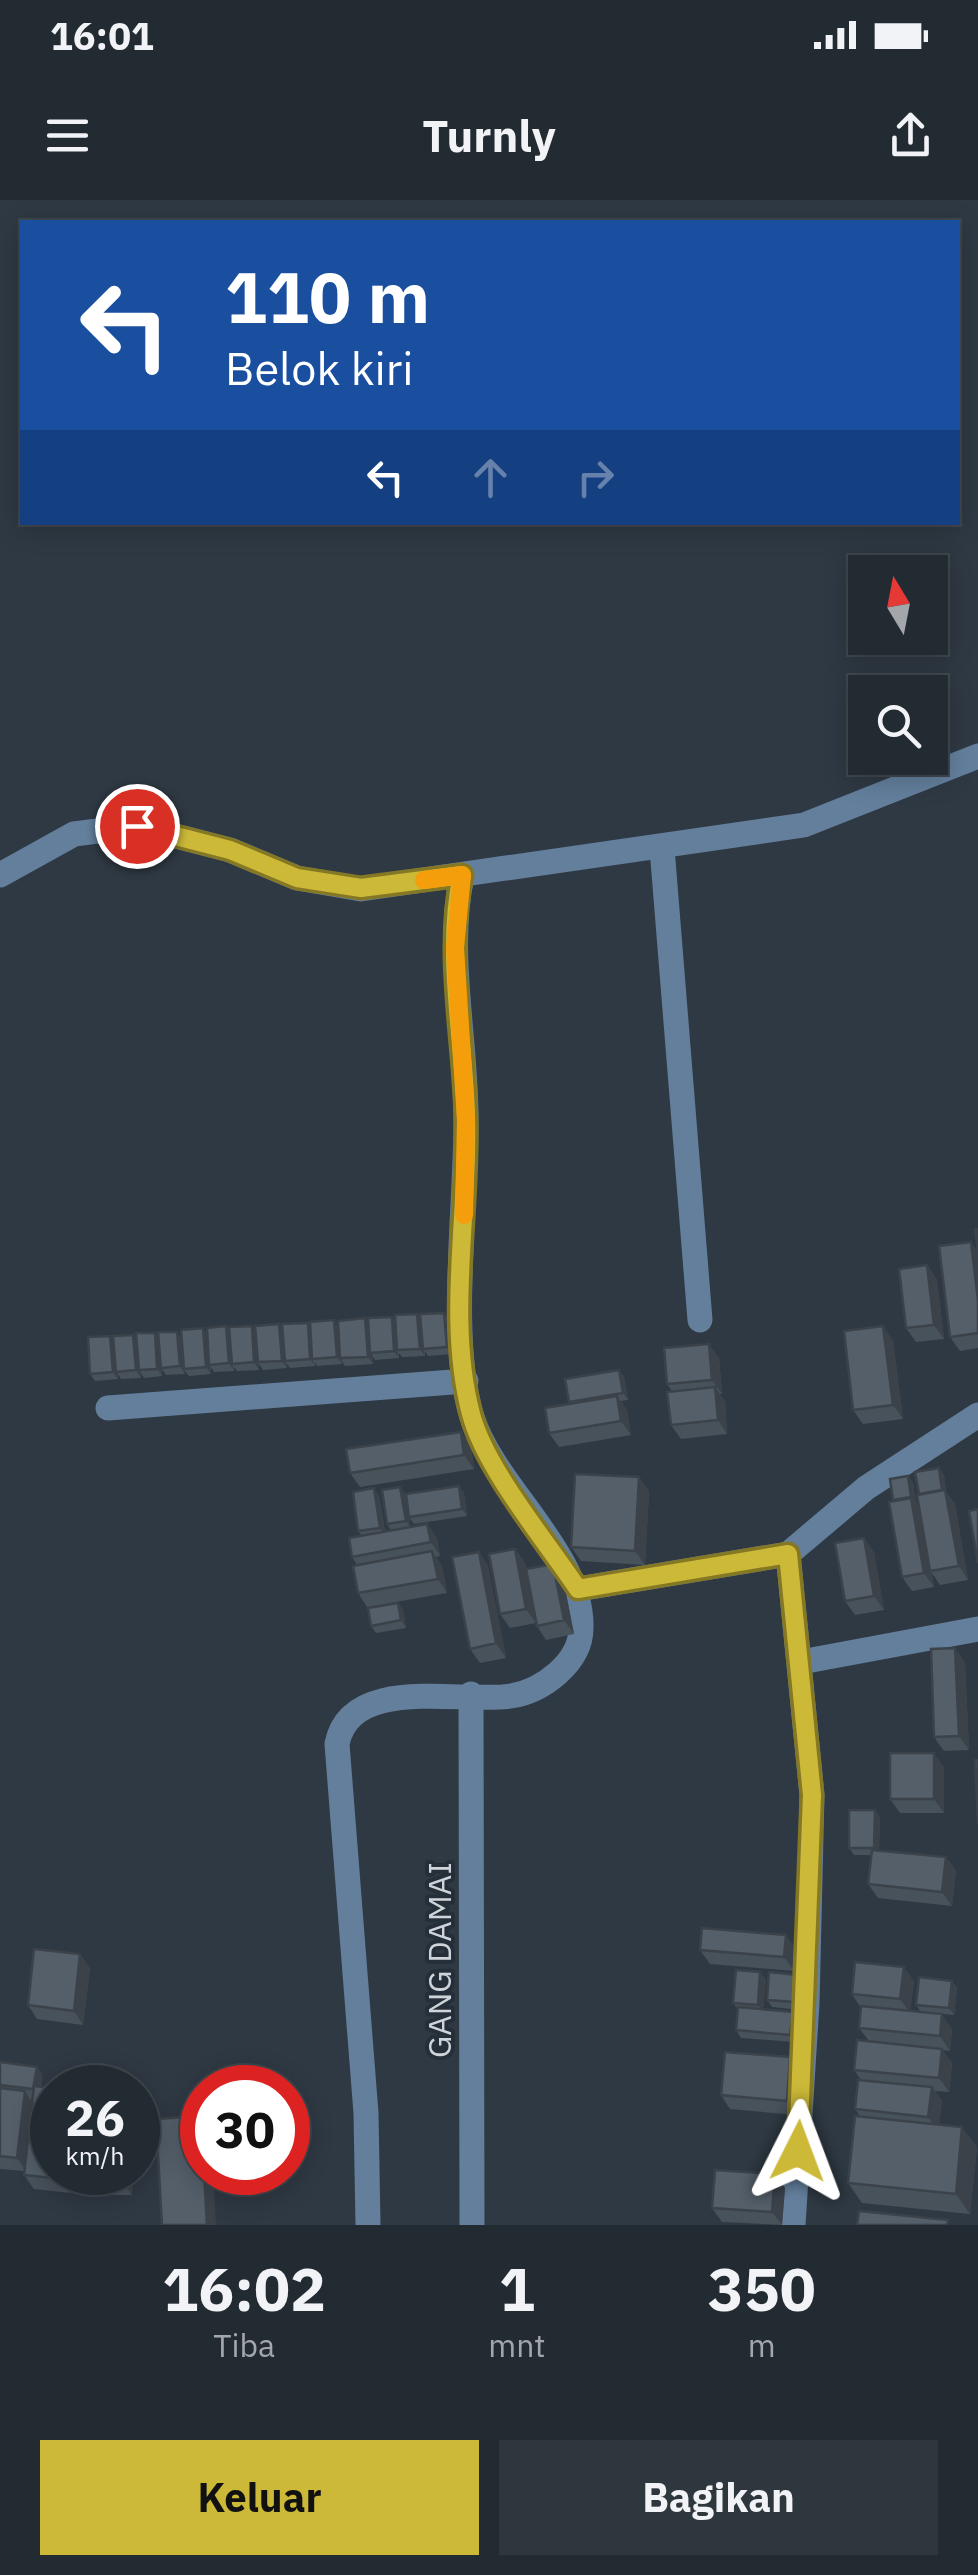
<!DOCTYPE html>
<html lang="id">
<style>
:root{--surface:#232b32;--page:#2f373e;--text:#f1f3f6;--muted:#a3a7ac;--line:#40474d;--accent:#ccb938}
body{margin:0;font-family:"IBM Plex Sans",sans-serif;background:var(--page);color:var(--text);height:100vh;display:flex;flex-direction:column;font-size:38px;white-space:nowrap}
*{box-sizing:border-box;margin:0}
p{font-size:32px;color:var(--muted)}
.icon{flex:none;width:55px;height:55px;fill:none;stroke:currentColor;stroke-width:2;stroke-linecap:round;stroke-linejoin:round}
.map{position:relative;height:2025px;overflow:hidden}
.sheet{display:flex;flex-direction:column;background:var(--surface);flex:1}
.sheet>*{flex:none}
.top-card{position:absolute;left:20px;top:20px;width:940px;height:305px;border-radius:0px;box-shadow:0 5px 25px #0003,0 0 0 2px var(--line);background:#1a4fa0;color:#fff;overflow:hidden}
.needle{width:65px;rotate:350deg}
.fabs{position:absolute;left:848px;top:355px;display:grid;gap:20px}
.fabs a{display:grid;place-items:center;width:100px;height:100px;border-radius:0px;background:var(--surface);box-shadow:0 5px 25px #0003,0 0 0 2px var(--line);font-size:50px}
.speed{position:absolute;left:30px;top:1865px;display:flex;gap:20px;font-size:50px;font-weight:700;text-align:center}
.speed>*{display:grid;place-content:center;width:130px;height:130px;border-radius:50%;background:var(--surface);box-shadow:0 5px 25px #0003,0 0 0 2px var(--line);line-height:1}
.speed small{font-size:25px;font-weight:400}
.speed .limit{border:15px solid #d22;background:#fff;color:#111}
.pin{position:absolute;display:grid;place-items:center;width:85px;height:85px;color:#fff;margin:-42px;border:5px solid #fff;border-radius:50%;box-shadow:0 2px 10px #0007}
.me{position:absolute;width:110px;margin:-55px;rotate:3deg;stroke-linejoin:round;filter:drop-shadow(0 0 8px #0008)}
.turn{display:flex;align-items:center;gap:35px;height:210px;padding:0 40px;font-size:45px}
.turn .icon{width:130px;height:130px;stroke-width:2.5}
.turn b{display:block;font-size:70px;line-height:85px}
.lanes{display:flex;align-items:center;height:95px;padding:0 40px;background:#0003;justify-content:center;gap:50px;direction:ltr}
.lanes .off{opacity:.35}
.eta{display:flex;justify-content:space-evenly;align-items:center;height:170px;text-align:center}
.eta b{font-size:60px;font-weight:700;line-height:70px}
.primary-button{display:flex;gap:20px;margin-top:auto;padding:20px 40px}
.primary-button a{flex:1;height:115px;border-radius:0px;background:var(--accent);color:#111;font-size:40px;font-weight:700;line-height:115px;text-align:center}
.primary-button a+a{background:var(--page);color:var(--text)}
.status{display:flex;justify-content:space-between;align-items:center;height:70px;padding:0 50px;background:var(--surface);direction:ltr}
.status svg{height:28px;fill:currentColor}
header{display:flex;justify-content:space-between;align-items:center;height:130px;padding:0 40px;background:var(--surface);font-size:45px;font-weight:700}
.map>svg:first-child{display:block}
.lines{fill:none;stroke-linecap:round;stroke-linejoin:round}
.minor{stroke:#637f9c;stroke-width:25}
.wall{fill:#48525b}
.shaded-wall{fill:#3b424a}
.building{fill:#545f6a;stroke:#3b424a;stroke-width:2.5}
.route-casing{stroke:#857824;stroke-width:25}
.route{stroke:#ccb938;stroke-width:18}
.slow{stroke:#f59e0b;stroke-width:18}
.labels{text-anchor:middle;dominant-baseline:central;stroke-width:8;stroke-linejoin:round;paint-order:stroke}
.street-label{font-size:32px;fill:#ced4da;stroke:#252f39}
</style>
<div class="status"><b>16:01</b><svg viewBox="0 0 49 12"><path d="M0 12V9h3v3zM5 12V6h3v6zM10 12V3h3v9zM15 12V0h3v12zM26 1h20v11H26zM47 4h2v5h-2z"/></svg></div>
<header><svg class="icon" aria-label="menu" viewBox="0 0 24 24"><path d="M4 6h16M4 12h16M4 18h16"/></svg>Turnly<svg class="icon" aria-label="share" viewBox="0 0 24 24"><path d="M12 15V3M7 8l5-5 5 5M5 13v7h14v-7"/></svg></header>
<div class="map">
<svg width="978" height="2025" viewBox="0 0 978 2025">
<rect width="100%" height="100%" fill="#2f3943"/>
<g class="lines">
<path class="minor" d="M662 648 700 1120
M0 675 74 634 137 626 230 650 297 678 361 689 804 625 978 556
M108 1208 466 1181
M788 1354 812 1595 807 1803 793 2025
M578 1389 788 1354 866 1288 978 1215
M801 1462 978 1429
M471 1494 472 2025
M368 2025 366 1913 337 1544C351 1474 462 1504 511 1496 543 1491 581 1462 581 1428 583 1352 495 1289 472 1217 448 1142 466 1005 466 923 467 840 445 757 462 675"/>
</g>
<path class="wall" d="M978 1029V1148L960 1151 950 1137 978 1052Z
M927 1065 937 1080 944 1139 916 1142 906 1128Z
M444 1113 449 1120 452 1154 428 1156 425 1151V1156L402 1157 399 1153V1158L375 1160 372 1155 373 1164 345 1166 341 1160 342 1164 317 1166 315 1162V1166L290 1168 286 1163 287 1168 263 1170 259 1164V1170L237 1171 234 1167V1171L214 1172 211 1167V1174L189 1176 184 1170 185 1174 166 1175 162 1169V1176L144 1178 140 1172 141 1178 121 1179 117 1173 118 1179 95 1181 90 1174 110 1136 114 1140 133 1135 137 1140 181 1138 207 1134 226 1126 230 1131H255L279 1124 282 1129 308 1123 310 1126 395 1122 417 1114 421 1119Z
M893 1140 903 1219 863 1224 853 1210Z
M719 1158 722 1194H719L725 1201 727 1234 681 1239 671 1225 672 1191 667 1184Z
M619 1170 624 1177 628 1200 621 1201 627 1210 631 1235 559 1247 549 1233 571 1204 569 1202Z
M461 1232 471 1246 474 1269 360 1287 350 1273Z
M939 1268 944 1275 946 1292 955 1304 968 1380 940 1385 932 1373 934 1387 912 1391 902 1377 894 1301 908 1276 913 1283 916 1304 919 1310V1294Z
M639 1277 649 1292 645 1365 581 1361 571 1347Z
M459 1286 464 1293 467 1316 414 1324 409 1317Z
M374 1288 379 1296 385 1331 391 1330 387 1324 382 1290 411 1327 427 1324 437 1338 440 1356 436 1357 442 1366 447 1393 367 1407 358 1393 357 1365 352 1357 362 1336 358 1331Z
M515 1349 525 1363 536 1423 510 1428 500 1414Z
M479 1352 488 1366 506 1458 480 1463 470 1449Z
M874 1352 884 1410 855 1415 845 1401Z
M553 1364 563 1378 574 1434 546 1440 537 1426Z
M398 1403 403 1410 406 1428 376 1433 371 1426Z
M965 1462 969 1550 944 1551 934 1537Z
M944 1567V1613H900L890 1599Z
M880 1617 879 1650 946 1657 956 1671 952 1706 878 1698 868 1684 872 1655H854L849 1648Z
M796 1749 794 1771 710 1764 700 1750Z
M90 1768 83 1825 37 1819 28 1805Z
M766 1779 763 1809 798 1819 795 1842 741 1838 736 1830 738 1809 733 1803Z
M914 1781 910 1811 952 1829 950 1851 942 1850 952 1863 949 1892 935 1891 942 1901 939 1924 977 1947 970 2014 862 2003 848 1983 860 1916 855 1909 861 1880 854 1870 869 1841 859 1828 861 1808 852 1794Z
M952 1781 957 1788 954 1815 921 1812 916 1805Z
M802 1782 800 1810 772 1807 767 1800Z
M790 1857 800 1871 796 1915 730 1909 721 1895Z
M0 1862 42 1874 41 1887 74 1972 71 1993 34 1989 24 1975V1971L0 1969Z
M96 1972H133L132 1995H106L96 1981Z
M775 1974 785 1988 782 2025 722 2022 712 2008Z"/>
<path class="shaded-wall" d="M971 1042 978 1052V1100Z
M927 1065 937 1080 944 1139 934 1125Z
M444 1113 449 1120 452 1154 447 1147Z
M417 1114 422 1122 423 1149 425 1156 420 1149Z
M392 1117 397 1124V1150L399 1158 394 1151Z
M365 1118 370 1126 373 1164 368 1157Z
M334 1120 339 1127 342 1164 337 1157Z
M308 1123 313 1130 312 1159 315 1166 310 1159Z
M279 1124 284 1131 285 1161 287 1168 282 1161Z
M226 1126 231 1134 232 1164 234 1171 229 1163Z
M252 1126 257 1133 259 1170 254 1162Z
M883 1126 893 1140 903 1219 893 1205Z
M203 1128 208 1135 211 1174 206 1167Z
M177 1132 182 1139 185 1174 180 1166Z
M155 1133 160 1140 162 1176 157 1169Z
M133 1135 138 1142 141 1178 136 1170Z
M110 1136 115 1143 118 1179 113 1172Z
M709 1144 719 1158 722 1194 712 1180Z
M619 1170 624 1177 628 1200 623 1193Z
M715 1187 725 1201 727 1234 718 1220Z
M617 1196 627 1210 631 1235 621 1221Z
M461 1232 471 1246 474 1269 464 1255Z
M939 1268 944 1275 946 1292 955 1304 968 1380 959 1366Z
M908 1276 913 1283 916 1304 911 1297Z
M639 1277 649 1292 645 1365 635 1351Z
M459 1286 464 1293 467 1316 462 1309Z
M400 1287 406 1294 411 1328 406 1321Z
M374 1288 379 1296 385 1335 380 1328Z
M911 1298 921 1312 934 1387 924 1373Z
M427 1324 437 1338 440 1356 431 1342Z
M864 1338 874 1352 884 1410 874 1396Z
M515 1349 525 1363 536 1423 526 1409Z
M432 1351 442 1366 447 1393 438 1379Z
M479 1352 488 1366 506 1458 496 1443Z
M553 1364 563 1378 574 1434 564 1420Z
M398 1403 403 1410 406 1428 401 1420Z
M955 1448 965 1462 969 1550 959 1536Z
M934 1553 944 1567V1613L934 1599Z
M875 1610 880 1617 879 1655 874 1648Z
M946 1657 956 1671 952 1706 942 1692Z
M786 1735 796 1749 794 1771 784 1757Z
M80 1754 90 1768 83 1825 74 1811Z
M904 1767 914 1781 910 1813 900 1799Z
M760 1772 766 1779 763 1812 758 1805Z
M797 1775 802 1782 800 1810 795 1802Z
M952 1781 957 1788 954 1815 949 1808Z
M793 1812 798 1819 795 1842 790 1835Z
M942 1814 952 1829 950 1851 940 1836Z
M942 1849 952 1863 949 1892 939 1878Z
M790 1857 800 1871 796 1915 787 1901Z
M37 1867 42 1874 39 1897 34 1890Z
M932 1887 942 1901 938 1931 928 1917Z
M25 1891 34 1905 27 1972 17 1958Z
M962 1927 977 1947 970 2014 956 1994Z
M62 1972H74L71 1993 61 1979Z
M122 1972H133L132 1995 122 1981Z
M204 1972H213L216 2025H207Z
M775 1974 785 1988 782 2025 772 2012Z"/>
<path class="building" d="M975 1029H978V1052Z
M971 1042 978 1100V1133L950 1137 939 1046Z
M927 1065 934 1125 906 1128 899 1069Z
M444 1113 447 1147 423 1149 420 1114Z
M417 1114 420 1149 397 1150 395 1115Z
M392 1117 394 1151 370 1153 368 1118Z
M365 1118 368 1157 340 1158 338 1121Z
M334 1120 337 1157 312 1159 310 1122Z
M308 1123 310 1159 285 1161 282 1124Z
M279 1124 282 1161 258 1162 255 1126Z
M226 1126 229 1163 209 1165 207 1128Z
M252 1126 254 1162 232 1164 229 1127Z
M883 1126 893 1205 853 1210 844 1131Z
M203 1128 206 1167 184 1169 181 1130Z
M158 1132H177L180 1166 161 1168Z
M136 1133H155L157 1169 139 1170Z
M133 1135 136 1170 116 1172 113 1136Z
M110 1136 113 1172 90 1174 88 1137Z
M709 1144 712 1180 667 1184 664 1148Z
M619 1170 623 1193 569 1202 565 1179Z
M715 1187 718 1220 671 1225 667 1192Z
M617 1196 621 1221 549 1233 545 1208Z
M461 1232 464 1255 350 1273 346 1249Z
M939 1268 942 1290 919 1294 915 1272Z
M575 1274 639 1277 635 1351 571 1347Z
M908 1276 911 1297 893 1300 890 1279Z
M459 1286 462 1309 409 1317 406 1294Z
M400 1287 406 1321 387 1324 382 1290Z
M374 1288 380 1328 358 1331 353 1292Z
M945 1290 959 1366 930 1371 917 1295Z
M911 1298 924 1373 902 1377 889 1302Z
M978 1309V1363L969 1311Z
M427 1324 431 1342 352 1357 349 1338Z
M864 1338 874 1396 845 1401 835 1343Z
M515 1349 526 1409 500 1414 489 1354Z
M432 1351 438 1379 358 1393 353 1366Z
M479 1352 496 1443 470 1449 452 1357Z
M553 1364 564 1420 537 1426 526 1369Z
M398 1403 401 1420 371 1426 368 1408Z
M955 1448 959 1536 934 1537 931 1449Z
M890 1553H934V1599H890Z
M975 1560H978V1624Z
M849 1610H875L874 1648H849Z
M872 1650 946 1657 942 1692 868 1684Z
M702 1728 786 1735 784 1757 700 1750Z
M34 1749 80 1754 74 1811 28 1805Z
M855 1762 904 1767 900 1799 852 1794Z
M736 1770 760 1772 758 1805 733 1803Z
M769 1772 797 1775 795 1802 767 1800Z
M919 1777 952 1781 949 1808 916 1805Z
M861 1806 942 1814 940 1836 859 1828Z
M738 1807 793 1812 790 1835 736 1830Z
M857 1840 942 1849 939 1878 854 1870Z
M725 1852 790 1857 787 1901 721 1895Z
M0 1862 37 1867 33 1889 0 1885Z
M858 1880 932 1887 928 1917 855 1909Z
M34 1886 52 1888V1972H62L61 1979 24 1975Z
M0 1888 25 1891 17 1958 0 1956Z
M201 1916 202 1972H204L207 2025H162L156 1919Z
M855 1916 962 1927 956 1994 848 1983Z
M715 1970 775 1974 772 2012 712 2008Z
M96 1972H122V1981H96Z
M859 2011 948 2020 947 2025H857Z"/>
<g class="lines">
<defs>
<path id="route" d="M137 626 230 650 297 678 361 688 462 675C445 754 464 837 466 918 469 1014 446 1120 471 1214 485 1268 546 1341 578 1389L788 1354 812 1595 798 1951"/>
</defs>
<use href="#route" class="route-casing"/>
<use href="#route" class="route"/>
<path class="slow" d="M424 680 462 675 455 748 466 920 464 1015"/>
</g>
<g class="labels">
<g class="street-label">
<text transform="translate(439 1760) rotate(-90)">GANG DAMAI</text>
</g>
</g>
</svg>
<div class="fabs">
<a><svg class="needle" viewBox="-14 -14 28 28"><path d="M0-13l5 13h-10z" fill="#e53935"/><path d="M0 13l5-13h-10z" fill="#a3a7ac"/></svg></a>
<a><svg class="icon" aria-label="search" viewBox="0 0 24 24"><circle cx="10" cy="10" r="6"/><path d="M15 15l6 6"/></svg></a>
</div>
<div class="speed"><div>26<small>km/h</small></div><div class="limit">30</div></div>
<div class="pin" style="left:137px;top:626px;background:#d93025"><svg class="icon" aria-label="arrive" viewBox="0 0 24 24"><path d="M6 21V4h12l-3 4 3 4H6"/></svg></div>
<svg class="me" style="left:798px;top:1951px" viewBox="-20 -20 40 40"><path d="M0-17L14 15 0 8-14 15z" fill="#ccb938" stroke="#fff" stroke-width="4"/></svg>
<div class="top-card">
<div class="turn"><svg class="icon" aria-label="left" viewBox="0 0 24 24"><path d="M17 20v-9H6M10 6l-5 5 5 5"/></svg><div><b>110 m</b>Belok kiri</div></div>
<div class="lanes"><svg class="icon" aria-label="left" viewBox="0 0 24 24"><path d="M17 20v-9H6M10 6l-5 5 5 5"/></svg><svg class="icon off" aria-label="ahead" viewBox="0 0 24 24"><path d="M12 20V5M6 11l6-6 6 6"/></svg><svg class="icon off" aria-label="right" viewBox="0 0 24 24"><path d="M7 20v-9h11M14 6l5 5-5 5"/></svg></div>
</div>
</div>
<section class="sheet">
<div class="eta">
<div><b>16:02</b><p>Tiba</p></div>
<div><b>1</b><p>mnt</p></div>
<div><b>350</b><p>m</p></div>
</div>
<div class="primary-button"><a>Keluar</a><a>Bagikan</a></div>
</section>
